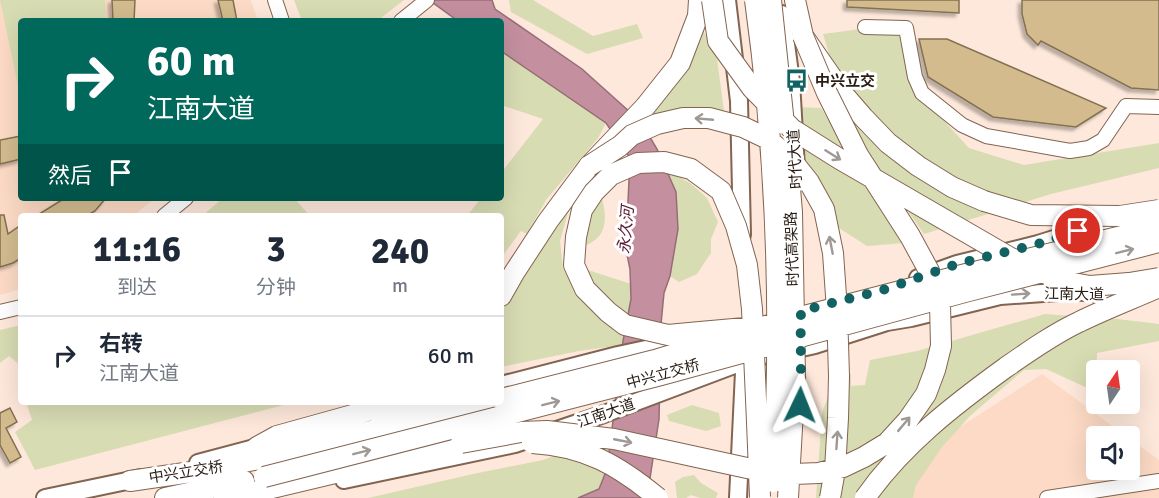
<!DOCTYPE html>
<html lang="zh">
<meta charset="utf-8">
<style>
:root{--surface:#fff;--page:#f6f6f7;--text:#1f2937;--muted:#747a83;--line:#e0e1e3}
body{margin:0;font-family:Signika,"Noto Sans SC",sans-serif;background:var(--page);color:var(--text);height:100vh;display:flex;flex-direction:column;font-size:22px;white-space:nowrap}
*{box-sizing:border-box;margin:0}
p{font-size:20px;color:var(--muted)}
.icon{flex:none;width:33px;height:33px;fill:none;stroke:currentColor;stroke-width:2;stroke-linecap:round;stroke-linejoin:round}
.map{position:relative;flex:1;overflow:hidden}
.drawer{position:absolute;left:18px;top:213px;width:486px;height:192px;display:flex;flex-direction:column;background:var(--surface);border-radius:6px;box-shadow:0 6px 24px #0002}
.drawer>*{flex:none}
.hud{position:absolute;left:18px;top:18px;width:486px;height:183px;border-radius:6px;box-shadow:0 6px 24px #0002;background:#00695c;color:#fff;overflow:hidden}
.needle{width:39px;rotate:13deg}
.buttons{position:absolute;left:1086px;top:360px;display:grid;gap:12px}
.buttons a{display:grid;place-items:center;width:54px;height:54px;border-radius:6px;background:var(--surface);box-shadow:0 6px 24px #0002;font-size:30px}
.pin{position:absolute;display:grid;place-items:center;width:51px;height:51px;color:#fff;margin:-26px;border:3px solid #fff;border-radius:50%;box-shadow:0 2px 6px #0007}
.me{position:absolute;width:66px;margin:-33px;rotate:2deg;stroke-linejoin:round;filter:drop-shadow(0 0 4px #0008)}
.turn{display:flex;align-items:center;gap:21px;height:126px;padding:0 30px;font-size:27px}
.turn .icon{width:78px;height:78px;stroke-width:2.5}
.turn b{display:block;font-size:42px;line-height:51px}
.then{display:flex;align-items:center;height:57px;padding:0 30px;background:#0003;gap:12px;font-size:22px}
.eta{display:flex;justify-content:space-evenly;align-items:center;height:102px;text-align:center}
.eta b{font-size:36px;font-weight:800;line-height:42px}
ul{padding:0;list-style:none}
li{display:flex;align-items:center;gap:18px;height:78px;padding:0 30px;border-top:2px solid var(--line)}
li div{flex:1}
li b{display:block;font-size:22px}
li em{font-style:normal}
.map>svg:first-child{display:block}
.built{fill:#fcdac5}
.green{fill:#d8dcb3}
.water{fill:#c490a0;stroke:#966d76;stroke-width:1.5}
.building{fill:#d3bb8e;stroke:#827152;stroke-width:1.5;filter:url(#shadow)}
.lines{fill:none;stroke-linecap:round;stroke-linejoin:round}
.minor-casing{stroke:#826450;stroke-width:16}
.major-casing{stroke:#826450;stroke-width:20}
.highway-casing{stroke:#826450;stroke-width:22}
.minor{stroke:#fff;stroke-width:14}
.major{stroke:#fff;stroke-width:16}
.highway{stroke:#fff;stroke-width:20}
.highway-bridge-casing{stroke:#826450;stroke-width:22;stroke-linecap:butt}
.highway-bridge{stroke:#fff;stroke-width:20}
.oneway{stroke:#9f9995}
.route{stroke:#126263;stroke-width:10;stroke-dasharray:0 18}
.labels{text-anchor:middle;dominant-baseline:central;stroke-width:6;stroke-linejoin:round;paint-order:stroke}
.poi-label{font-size:15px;font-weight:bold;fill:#291c14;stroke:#fff;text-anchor:start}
.street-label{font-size:15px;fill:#291c14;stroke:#fff}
.water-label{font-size:16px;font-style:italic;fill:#571832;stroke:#fff}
</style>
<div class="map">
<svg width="1159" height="498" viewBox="0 0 1159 498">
<defs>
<filter id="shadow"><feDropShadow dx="-3.5" dy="3.5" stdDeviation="1.5" flood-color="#0004"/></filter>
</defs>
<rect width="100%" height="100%" fill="#fee8db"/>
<path class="built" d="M0 0H251L258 21H21V198H155L133 216H21V289L0 295Z
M1042 374 1126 436H1096V470H1130V439L1159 460V498H889L940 440Z"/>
<path class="green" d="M0 0H105L106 21H21V100Z
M294 0H404L377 21H302Z
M509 0H533L593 36 637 24 643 38 587 54 511 12Z
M701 26 717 59 724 111 678 109 650 116 672 86Z
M876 27 900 36 912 86 969 148 1024 165 1159 143V168L1051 194 924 234 882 174 848 117 823 34Z
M501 51 606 123 598 138 546 200 527 234 521 231 501 258V216H467L481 198H501V173L543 119 501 105Z
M797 107 821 108 903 243 867 246 831 223 799 159Z
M666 170 690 183 707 198 718 222 711 239V253L697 274 679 282 670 276 678 229 676 192Z
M601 195C608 219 608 240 580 247L584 210Z
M223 198H294L310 216H202Z
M571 202 560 241 563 268 574 288 625 330 622 345 579 351 501 367V312Z
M582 268 631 284V299L628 313 610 305 584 280Z
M1045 314 1117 319 1159 324V341L1097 353 1096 392 1046 369 1024 370 971 415 942 447 916 485 913 498H816L822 413 835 376 851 374V386L865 385 870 360 917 351Z
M21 325V366L9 356 0 363V330Z
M26 402H295L35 470 15 432 32 420Z
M692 405 719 413 721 426 706 431 669 421 667 415Z
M612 433 607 469 599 489 578 498H368L473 474 543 460Z
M694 475 701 483 718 493 716 498H700L691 495 686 498H677L675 482 683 477Z"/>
<path class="water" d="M429 0H492L495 9 582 69 641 122 657 149 676 192 678 229 670 276 664 293 661 324 659 419 647 498H578L599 489 607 469 623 341 631 299 630 269 624 240 628 202 630 158 606 123 501 51V21H458Z"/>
<path class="building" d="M112 0H135L134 21H113Z
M218 0H233L237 21H223Z
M847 0H959V13L847 7Z
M1022 0H1159V90L1131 88 1041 41 1038 45 1027 34 1022 14Z
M919 39H947L1106 108 1076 127 993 117 928 77Z
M21 136V159L0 164V140Z
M65 198H106L95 211 86 216H36Z
M0 215H4L8 234 21 225V258L13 263 0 267Z
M10 408 17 422 6 428 21 457 10 463 0 445V413Z"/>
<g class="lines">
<defs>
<path id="minor" d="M275 0 282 21
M401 21 427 0
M865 27 906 28 915 77 922 93 962 125 986 136 1070 151 1089 148 1103 140 1126 106 1159 107
M164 216 186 198
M0 312 21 307
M1047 498 1159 481"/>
<path id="major" d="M727 0 739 101 742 235
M782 14 791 81 796 168
M918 278 957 264 1038 244 1118 219
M784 352 815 345 887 322 911 318 1000 296 1071 291 1137 296
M501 385 618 355 688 340
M378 416 433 402
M198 463 269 444
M344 480 515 444 604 414 737 364 759 358
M45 498 141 478
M738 498 745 351"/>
<path id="highway" d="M795 0 803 36 844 95 863 117 888 143 918 166 952 187 984 201
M501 296 514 273 548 221 589 166 645 107 680 63 698 16 699 0
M257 447 277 436 385 406 394 402
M130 481 205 470 259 459 487 402
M165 498 244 481
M224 498 268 489 461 443"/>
</defs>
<use href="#minor" class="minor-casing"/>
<use href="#major" class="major-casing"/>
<use href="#highway" class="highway-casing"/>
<use href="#minor" class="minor"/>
<use href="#major" class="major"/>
<use href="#highway" class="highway"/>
<defs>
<path id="highway-bridge" d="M712 0 718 41 752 88 792 129 838 158 1009 257 1062 281 1090 286 1129 283 1159 278
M755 0C777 159 782 322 773 482
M771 0 784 124
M787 153 792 212 795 376 788 498
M589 166 620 146 632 135 657 124 683 118H709L743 127 766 138 790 158 809 182 824 209 833 253 837 310 839 376 838 418 835 470 830 498
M984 201 1031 215 1120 216 1159 210
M501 399 655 360 766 326 962 275 1159 227
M461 443 521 432 547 431 614 439 747 468 794 474 819 473 843 467 864 457 887 443 908 420 926 394 935 370 941 346 940 304 929 271 910 236 858 155 827 93 803 36
M532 443C585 446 618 465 658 498
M264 477 661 375 965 292 1159 242
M760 497 757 422 752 309 747 265 736 226 721 191 691 169 664 162 638 163 611 175 594 192 582 210 576 237 574 265 585 289 608 312 625 325 668 335 700 332 766 326
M865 498C902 445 954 405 1005 368 1028 352 1055 333 1079 322 1105 309 1132 299 1159 287"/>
</defs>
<use href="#highway-bridge" class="highway-bridge-casing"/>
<use href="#highway-bridge" class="highway-bridge"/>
</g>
<defs><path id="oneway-shaft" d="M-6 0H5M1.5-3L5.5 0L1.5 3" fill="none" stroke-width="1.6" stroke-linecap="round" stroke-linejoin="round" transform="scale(1.5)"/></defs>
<g class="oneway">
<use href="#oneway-shaft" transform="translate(704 119) rotate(-175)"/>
<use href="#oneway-shaft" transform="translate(833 155) rotate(32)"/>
<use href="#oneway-shaft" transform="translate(831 245) rotate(-101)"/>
<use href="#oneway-shaft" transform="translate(1125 251) rotate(-14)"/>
<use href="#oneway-shaft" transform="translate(1021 294) rotate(-4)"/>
<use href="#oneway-shaft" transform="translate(551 403) rotate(-14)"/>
<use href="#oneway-shaft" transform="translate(904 424) rotate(-50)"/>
<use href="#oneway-shaft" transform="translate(837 440) rotate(-86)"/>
<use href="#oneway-shaft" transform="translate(623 441) rotate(11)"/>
<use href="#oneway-shaft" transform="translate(362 452) rotate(-14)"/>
</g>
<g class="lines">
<path class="route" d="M800 405C802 374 800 343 801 311L883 290 957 264 1038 244 1078 231"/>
</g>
<defs>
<symbol id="bus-bare" viewBox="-9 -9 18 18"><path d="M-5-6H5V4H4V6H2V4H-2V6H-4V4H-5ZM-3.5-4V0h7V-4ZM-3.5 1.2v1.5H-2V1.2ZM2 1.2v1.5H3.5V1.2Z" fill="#126263" stroke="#fff" stroke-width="2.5" paint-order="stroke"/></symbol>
</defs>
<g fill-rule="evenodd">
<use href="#bus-bare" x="780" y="64" width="33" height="33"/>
</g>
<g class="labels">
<g class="poi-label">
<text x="815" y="81">中兴立交</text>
</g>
<g class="street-label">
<text transform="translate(795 159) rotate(-93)">时代大道</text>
<text transform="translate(792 249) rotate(-92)">时代高架路</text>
<text transform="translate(1074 294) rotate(1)">江南大道</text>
<text transform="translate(663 374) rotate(-15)">中兴立交桥</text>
<text transform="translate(606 413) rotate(-19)">江南大道</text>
<text transform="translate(186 472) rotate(-9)">中兴立交桥</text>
</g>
<g class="water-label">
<text transform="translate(626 230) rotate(-85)">永久河</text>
</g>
</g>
</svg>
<div class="buttons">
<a><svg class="needle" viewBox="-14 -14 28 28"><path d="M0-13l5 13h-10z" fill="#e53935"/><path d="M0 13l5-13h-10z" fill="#747a83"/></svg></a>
<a><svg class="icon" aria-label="sound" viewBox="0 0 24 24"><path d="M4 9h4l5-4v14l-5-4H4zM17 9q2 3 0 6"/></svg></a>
</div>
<div class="pin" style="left:1078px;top:231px;background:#d93025"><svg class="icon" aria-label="arrive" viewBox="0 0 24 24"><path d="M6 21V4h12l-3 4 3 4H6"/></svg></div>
<svg class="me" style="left:800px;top:405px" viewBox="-20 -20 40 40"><path d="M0-17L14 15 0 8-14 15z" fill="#126263" stroke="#fff" stroke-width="4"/></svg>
<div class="hud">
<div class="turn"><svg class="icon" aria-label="right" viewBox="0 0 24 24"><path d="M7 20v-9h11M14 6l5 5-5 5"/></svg><div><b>60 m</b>江南大道</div></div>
<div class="then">然后<svg class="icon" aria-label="arrive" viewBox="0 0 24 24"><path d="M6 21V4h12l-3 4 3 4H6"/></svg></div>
</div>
<section class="drawer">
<div class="eta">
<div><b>11:16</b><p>到达</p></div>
<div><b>3</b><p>分钟</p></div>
<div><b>240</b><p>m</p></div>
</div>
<ul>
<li><svg class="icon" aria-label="right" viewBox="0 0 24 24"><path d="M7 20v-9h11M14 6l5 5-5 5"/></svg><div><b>右转</b><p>江南大道</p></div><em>60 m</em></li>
</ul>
</section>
</div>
